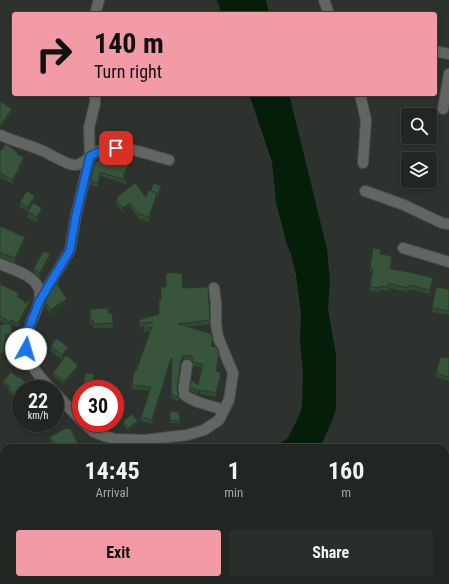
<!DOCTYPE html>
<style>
:root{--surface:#222622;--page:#2a2e2a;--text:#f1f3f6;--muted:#a2a5a5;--line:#3f4340;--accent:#f39aa7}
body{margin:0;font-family:"Roboto Condensed",sans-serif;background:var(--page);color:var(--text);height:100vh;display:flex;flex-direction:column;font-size:15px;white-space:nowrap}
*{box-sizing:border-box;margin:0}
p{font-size:13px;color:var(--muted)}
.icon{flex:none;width:22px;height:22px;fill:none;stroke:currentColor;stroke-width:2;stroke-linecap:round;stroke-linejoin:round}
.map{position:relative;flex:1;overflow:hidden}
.drawer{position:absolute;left:0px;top:444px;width:449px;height:140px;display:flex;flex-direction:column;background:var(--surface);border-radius:12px 12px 0 0;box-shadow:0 2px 6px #0003,0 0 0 1px var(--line)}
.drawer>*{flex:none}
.banner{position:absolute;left:12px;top:12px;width:425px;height:84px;border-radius:4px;box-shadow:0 2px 6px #0003,0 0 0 1px var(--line);background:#f39aa7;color:#111;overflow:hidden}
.fabs{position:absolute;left:401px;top:108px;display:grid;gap:8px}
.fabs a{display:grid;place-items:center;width:36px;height:36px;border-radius:4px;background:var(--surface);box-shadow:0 2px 6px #0003,0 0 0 1px var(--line);font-size:20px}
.speed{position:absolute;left:12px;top:380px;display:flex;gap:8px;font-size:20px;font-weight:700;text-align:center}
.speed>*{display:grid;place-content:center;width:52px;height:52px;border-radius:50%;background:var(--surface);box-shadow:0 2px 6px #0003,0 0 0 1px var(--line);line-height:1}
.speed small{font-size:10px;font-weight:400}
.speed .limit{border:6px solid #d22;background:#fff;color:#111}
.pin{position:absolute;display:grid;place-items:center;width:34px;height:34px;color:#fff;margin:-17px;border-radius:8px;box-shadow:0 2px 6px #0006}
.me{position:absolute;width:44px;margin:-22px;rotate:6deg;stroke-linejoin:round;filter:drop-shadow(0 0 3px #0008)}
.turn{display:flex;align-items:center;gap:14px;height:84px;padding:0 16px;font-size:18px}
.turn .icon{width:52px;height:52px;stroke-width:2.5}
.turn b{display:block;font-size:28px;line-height:34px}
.eta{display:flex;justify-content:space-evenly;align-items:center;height:68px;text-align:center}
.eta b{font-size:24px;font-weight:700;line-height:28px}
.button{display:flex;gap:8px;margin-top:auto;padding:8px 16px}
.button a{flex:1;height:46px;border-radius:4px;background:var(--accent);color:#111;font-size:16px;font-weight:700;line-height:46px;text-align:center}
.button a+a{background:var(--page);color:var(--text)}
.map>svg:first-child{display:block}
.water{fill:#041e09}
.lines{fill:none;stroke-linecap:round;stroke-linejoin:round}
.minor-casing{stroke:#4b4f4b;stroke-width:12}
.minor{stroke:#616662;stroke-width:10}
.wall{fill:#304834}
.shaded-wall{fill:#273b2a}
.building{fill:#38543c;stroke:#273b2a}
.route-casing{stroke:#114b97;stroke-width:10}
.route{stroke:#1a73e8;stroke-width:7}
</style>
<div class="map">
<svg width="449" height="584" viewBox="0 0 449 584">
<rect width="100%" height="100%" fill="#2d322e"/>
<path class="water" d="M217 0H266L269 14H222Z
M249 94H289L327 249 330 281 328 309 336 355V408L334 416 320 448H274L288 438 300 414 302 406 303 373 300 340 301 313 296 275 291 254 287 245 276 202 272 162Z
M4 522V558L0 561V524Z"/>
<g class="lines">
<defs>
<path id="minor" d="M324 0 329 14
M95 14 99 0
M435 51 449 54
M360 94 366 120 363 163
M443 109 449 74
M0 135C14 141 29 145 43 151 52 155 65 164 74 165 84 166 92 152 103 149 124 144 149 155 169 160
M365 191 404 205 442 223 449 224
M403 248 449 262
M0 264C11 269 30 274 37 285 46 298 32 316 29 329 27 335 26 344 27 350 29 366 41 378 51 389
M39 302 70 250 76 215 90 156 89 128 95 103V94
M187 365 183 393C189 402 214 406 224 410
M55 393 81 420
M84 423 94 432 104 436 115 439 144 440 187 435 204 430 219 420 229 400 233 373 218 337 216 324V303L214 288
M445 523 449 512"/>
</defs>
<use href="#minor" class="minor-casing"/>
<use href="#minor" class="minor"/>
</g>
<path class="wall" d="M0 151 17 154 24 162 13 184 0 178Z
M94 165 114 166 129 168 124 177 126 180V184L100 176 98 187 90 185V181Z
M161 188 158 197 157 196 149 222 139 219 130 207 122 212 116 203V198L146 197 151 191Z
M35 201 33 203 42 213 37 223 27 217 28 212 20 207V202Z
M0 226 25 241 15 263 2 258H0Z
M381 254 392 260 391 269 433 282 430 294 409 289 408 292 389 288 388 291 380 290V292L370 291V287L373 272H370V268Z
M50 259 40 278 34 273V268Z
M0 284 19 297 25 303H31L18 327 12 324V339L6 340 3 356 0 360V325L5 324 0 321Z
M208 287 210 324 188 327 213 343 212 346 219 357 217 372 221 377 216 397 200 394 198 395 190 391V387L198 385 202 368 193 366V362L191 360 184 359 181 364 177 389 179 398 178 401 171 398 172 363 171 362 152 424 141 421V417L149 391 132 389V385L136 371 150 331 144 332 143 326 140 327 139 320 159 314 183 288Z
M449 289V315L432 312V308Z
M45 301 67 304 50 315 45 306Z
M90 309 108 313H112L113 328H93V324L90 325Z
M33 339 47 345 37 357 34 354Z
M51 346 68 352 62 360 51 351Z
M449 357V381L436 377V373Z
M77 370 64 384 53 376V373Z
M3 381 30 389 20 402 8 391 9 388 3 383Z
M170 411 180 421V423H170Z
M123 421 138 423 128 431 123 424Z
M35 423H48V425L41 430Z
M50 437 79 448H54L50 441Z"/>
<path class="shaded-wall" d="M12 109V113L1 129H0V125Z
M24 157V162L13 184V180Z
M129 164V168L123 180V176Z
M100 172V176L98 187V183Z
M157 193V197L149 222V217Z
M35 196V201L28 212V207Z
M130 203V207L122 212V208Z
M42 208V213L37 223V217Z
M25 237V241L15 263V258Z
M50 254V259L40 278V273Z
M433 278V282L430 294V290Z
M31 299V303L18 327V323Z
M67 299V304L50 315V310Z
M6 335V340L3 356 0 360V355Z
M47 340V345L37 357V352Z
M68 347V352L62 360V355Z
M219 353V357L216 375V371Z
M184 355V359L181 364 177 392V388L181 360Z
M171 358V362L152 424V420Z
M77 367V370L64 384V381Z
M221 373V377L216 397V393Z
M94 374V379L92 389H91Z
M200 390V394L198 395V391Z
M138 421V423L128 431V428Z
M47 423H48V425L41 430V428Z"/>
<path class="building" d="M0 101 12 109 1 125H0Z
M6 144 17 152V154L24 157 13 180 0 173V151Z
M104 155 114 166 118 158 129 164 123 176 126 180 100 172 98 183 90 181 94 165Z
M135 183 146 197 148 190 157 193 149 217 139 214 130 203 122 208 116 198Z
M153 183 161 186 158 194H156L157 193 151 191Z
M27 191 35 196 28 207 20 202Z
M33 203 42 208 37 217 27 212Z
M0 226 25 237 15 258 2 253H0Z
M373 248 381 249 380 254 392 256 390 269 409 272 433 278 430 290 409 285 408 288 389 283 388 287 380 286V288L370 287 373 268H370Z
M43 251 50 254 40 273 34 268Z
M166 273H182L183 288 208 287 210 320 178 324 212 334 213 338 211 346 217 347 219 353 216 371 221 373 216 393 200 390 198 391 190 387 191 380 198 385 203 364 193 362V358L191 356 184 355 181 360 177 388 179 394 178 397 171 394 172 359 171 358 152 420 141 417 151 387 132 385 134 371H136L151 329H152V327L144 328 143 326 153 322 140 323 139 320 159 314V300H161V287H166Z
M56 282 67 299 50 310 45 301Z
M0 284 19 293 17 297 25 301 24 304 31 299 18 323 11 320 12 335H6L3 352 0 355V325L11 323 0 316Z
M436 287 449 289V311L432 308Z
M108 308V313H112L113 323 93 324V320H90V309Z
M38 333 47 340 37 352 34 349 33 339Z
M56 338 68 347 62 355 51 346Z
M66 355 77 364V367L64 381 53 373Z
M449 357V377L436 373 440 358Z
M11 372 18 378 19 376 30 387 29 389H21V398L20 399 8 389 10 387 3 381Z
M86 373 94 374 91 389H82Z
M170 411 179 412 180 421 170 420Z
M132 414 138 421 128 428 123 421Z
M37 423H47L41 428Z
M66 428 67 429 70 428 79 446 75 448H56L50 437Z
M447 562 449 563V584H435L437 580H445V564L446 565Z"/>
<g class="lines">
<defs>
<path id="route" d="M26 349 28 330 39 302 70 250 76 215 90 156 103 150 116 148"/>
</defs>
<use href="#route" class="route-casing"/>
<use href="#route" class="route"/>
</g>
</svg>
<div class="fabs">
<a><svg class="icon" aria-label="search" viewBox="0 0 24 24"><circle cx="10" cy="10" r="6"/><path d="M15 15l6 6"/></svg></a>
<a><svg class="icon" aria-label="layers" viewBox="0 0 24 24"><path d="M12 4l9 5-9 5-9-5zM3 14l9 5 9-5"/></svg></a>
</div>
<div class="speed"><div>22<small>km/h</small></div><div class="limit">30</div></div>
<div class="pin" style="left:116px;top:148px;background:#d93025"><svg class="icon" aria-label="arrive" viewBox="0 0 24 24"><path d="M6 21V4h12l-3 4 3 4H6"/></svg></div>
<svg class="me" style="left:26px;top:349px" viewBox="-20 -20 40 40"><circle r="19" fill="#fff"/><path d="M0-13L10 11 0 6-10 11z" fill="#1a73e8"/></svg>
<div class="banner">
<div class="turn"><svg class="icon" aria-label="right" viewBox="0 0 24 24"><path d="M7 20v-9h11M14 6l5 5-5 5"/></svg><div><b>140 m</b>Turn right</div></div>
</div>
<section class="drawer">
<div class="eta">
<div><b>14:45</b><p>Arrival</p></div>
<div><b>1</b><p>min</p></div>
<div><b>160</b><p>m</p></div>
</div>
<div class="button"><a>Exit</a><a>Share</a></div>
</section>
</div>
